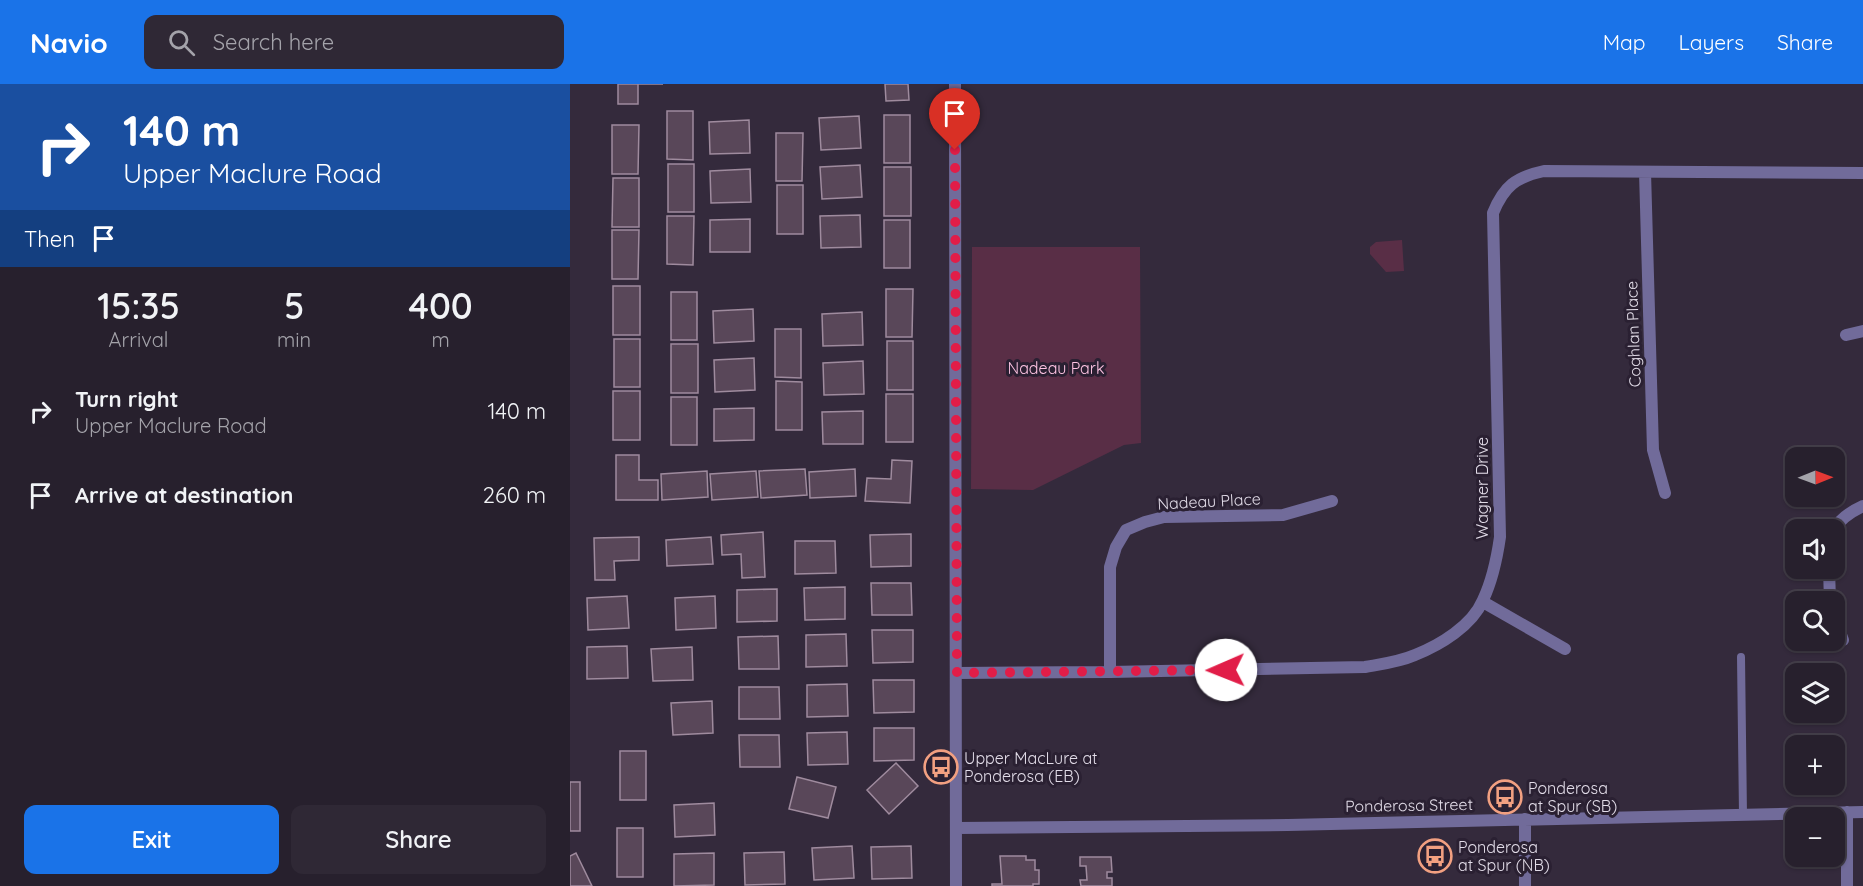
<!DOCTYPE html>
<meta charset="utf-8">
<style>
:root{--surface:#27202d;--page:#2f2835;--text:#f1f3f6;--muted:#a4a3aa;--line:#433e49;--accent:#1a73e8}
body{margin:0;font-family:Quicksand,sans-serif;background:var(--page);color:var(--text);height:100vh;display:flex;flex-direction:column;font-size:22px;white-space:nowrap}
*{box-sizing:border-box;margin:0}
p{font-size:20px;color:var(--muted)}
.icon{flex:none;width:33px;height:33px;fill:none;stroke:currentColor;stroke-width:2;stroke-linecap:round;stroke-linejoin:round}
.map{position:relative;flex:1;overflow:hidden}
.drawer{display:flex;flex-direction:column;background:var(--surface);width:570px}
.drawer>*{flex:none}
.banner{background:#1a4fa0;color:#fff;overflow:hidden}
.needle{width:39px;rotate:89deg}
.fabs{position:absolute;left:1215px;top:363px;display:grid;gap:12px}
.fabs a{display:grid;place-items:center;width:60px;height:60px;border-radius:12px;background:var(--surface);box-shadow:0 2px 4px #0004,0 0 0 2px var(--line);font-size:30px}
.pin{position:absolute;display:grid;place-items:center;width:51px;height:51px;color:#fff;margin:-62px -26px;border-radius:50% 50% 50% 0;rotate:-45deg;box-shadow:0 0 6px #0007}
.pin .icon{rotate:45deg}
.me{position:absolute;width:66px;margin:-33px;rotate:269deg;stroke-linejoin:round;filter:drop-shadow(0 0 4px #0008)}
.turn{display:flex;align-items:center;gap:21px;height:126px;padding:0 24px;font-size:27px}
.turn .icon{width:78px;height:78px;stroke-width:2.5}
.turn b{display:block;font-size:42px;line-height:51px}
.then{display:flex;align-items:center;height:57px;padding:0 24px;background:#0003;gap:12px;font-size:22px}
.eta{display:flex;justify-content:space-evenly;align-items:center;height:102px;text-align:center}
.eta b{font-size:36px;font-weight:600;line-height:42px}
.primary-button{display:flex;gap:12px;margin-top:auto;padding:12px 24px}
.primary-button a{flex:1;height:69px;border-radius:12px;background:var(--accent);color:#fff;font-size:24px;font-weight:600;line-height:69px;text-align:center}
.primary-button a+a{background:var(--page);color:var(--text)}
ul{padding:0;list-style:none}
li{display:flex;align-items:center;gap:18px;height:84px;padding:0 24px}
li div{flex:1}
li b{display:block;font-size:22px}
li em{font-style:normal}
header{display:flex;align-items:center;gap:36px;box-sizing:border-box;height:84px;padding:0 30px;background:var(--accent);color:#fff}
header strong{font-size:28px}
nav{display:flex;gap:33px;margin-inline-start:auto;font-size:21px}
.search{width:420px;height:54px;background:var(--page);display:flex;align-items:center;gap:15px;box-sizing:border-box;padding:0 21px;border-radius:12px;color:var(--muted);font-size:22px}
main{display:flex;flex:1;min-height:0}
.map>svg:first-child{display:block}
.green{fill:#592e46}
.building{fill:#594759;stroke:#9f8b9e;stroke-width:1.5}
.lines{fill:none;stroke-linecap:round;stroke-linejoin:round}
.lane{stroke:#716b9a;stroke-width:8}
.street{stroke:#716b9a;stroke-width:12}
.route{stroke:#e11d48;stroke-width:10;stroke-dasharray:0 18}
.labels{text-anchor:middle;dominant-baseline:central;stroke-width:6;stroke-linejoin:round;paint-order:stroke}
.street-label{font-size:16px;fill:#e2dce8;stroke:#2a2032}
.park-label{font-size:16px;fill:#fec3e2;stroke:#2a2032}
.poi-label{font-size:16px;fill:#e2dce8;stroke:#2a2032;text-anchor:start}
</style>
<header>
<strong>Navio</strong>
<div class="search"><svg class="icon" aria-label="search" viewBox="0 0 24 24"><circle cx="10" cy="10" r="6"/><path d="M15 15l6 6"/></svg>Search here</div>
<nav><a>Map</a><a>Layers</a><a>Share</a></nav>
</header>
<main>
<section class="drawer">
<div class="banner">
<div class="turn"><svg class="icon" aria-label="right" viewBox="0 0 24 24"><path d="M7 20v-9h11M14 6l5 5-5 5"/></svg><div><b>140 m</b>Upper Maclure Road</div></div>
<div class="then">Then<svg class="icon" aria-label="arrive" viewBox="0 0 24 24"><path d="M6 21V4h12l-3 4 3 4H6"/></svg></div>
</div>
<div class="eta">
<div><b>15:35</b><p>Arrival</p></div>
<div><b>5</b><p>min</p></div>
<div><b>400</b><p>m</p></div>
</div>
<ul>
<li><svg class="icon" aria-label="right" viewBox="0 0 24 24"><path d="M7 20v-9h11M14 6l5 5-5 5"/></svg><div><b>Turn right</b><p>Upper Maclure Road</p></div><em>140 m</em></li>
<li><svg class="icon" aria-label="arrive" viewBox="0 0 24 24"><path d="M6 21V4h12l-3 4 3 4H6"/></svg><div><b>Arrive at destination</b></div><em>260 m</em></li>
</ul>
<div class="primary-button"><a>Exit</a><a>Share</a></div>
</section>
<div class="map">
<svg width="1293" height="802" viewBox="0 0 1293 802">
<rect width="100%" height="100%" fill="#342a3c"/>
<path class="green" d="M832 156 834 187 816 188 800 170V163L806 158Z
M402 163H570L571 359 554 361 463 406 401 405Z"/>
<path class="building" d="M48 0H93H68V20H48Z
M315 0H338L339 16 316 17Z
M97 27H123V76L97 75Z
M314 31H340V79H314Z
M289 32 291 64 251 66 249 34Z
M179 36 180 69 140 70 139 38Z
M42 41H69L68 90H42Z
M206 49H233L232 97H206Z
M98 80H124V128H98Z
M290 81 292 113 252 115 250 83Z
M314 83H341V132H314Z
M180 85 181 118 141 119 140 87Z
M43 94H69V143H42Z
M207 101H233V150H207Z
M290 131 291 163 251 164 250 132Z
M97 132H124L123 181 97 180Z
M180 135V168H140V136Z
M314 136H340V184H314Z
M42 146H69L68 195H42Z
M43 202H70V251H43Z
M316 205H343L342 253H316Z
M101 208H127V256H101Z
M183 225 184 257 144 259 143 227Z
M292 228 293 261 253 262 252 230Z
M205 245H231V294L205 293Z
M44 255H70V303H44Z
M317 257H343V306H317Z
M101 260H128V309H101Z
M184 274 185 306 145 308 144 276Z
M293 277 294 310 254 311 253 279Z
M206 297 232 298V346H206Z
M43 307H70V356H43Z
M316 310H343V358H316Z
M101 313H127V361H101Z
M184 324V356L144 357V325Z
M293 327V360H253L252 328Z
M46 371H69V396H88V416H46Z
M322 376 342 377 340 419 295 417 297 394 321 395Z
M235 385 237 411 191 414 189 387Z
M285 385 286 412 240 414 239 388Z
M137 387 138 413 92 416 91 390Z
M186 387 188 413 142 416 140 390Z
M193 448 195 493 172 494 171 470 152 471 151 451Z
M341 450V482L301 483 300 451Z
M69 453V476L44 477 45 496H25L24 454Z
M141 453 143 480 97 482 96 456Z
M225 457H265L266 489 225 490Z
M301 499H341L342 531H302Z
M275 503V535L235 536 234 504Z
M207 505V537L167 538V506Z
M57 512 59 544 18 546 17 514Z
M145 512 146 544 106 546 105 514Z
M302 546H343V578L303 579Z
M276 550 277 582 236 583V551Z
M208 552 209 585H169L168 553Z
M57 562 58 594 17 595V563Z
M122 563 123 596 83 597 81 565Z
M303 596H344V628L304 629Z
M277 600 278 632 237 633V601Z
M169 603H209L210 635H169Z
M142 617 143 649 103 651 101 619Z
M304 644H344V676L304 677Z
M277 648 278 680 238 681 237 649Z
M169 651H209L210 683H170Z
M50 667H76V716H50Z
M326 679 348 702 319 730 297 706Z
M227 693 266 703 258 734 219 725Z
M0 698H10V747H0Z
M144 719 145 751 105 753 104 721Z
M47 744H73V793H47Z
M282 762 284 794 244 796 242 764Z
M341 762 342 794 302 795 301 763Z
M214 768 215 800 175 801 174 769Z
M6 769 22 802H0V772Z
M144 769V801L104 802V770Z
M430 772H456V776H465V786H469V800H463V802H422V800H432Z
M510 773H541L542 788H537V794H542V802H511L510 796H517L516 782H510Z"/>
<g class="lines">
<path class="lane" d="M1171 573 1173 731"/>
<path class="street" d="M385 0 386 802
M1075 88 1083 366 1095 409
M1276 251 1293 247
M1264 446C1270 434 1282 427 1293 422
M1259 484 1260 518
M913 518 995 565
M1264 532 1273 556
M540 588V483L546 463 556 446 575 438 594 433 713 431 762 417
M387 589 540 588 795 583C812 580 829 578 845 571 870 561 902 542 913 516 922 497 927 474 930 453L923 129C934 102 946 93 974 87L1293 89
M1277 728V802
M387 744 718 741 1293 728
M955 802V735"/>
</g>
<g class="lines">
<path class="route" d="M385 66 387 589 656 586"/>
</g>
<defs>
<symbol id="bus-ring" viewBox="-11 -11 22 22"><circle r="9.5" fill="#2a2032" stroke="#f2a081" stroke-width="1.5"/><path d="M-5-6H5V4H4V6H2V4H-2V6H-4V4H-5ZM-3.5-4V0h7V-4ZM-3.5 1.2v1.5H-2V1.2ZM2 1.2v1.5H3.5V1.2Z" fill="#f2a081"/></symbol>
</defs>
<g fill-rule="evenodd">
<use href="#bus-ring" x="352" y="664" width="38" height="38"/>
<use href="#bus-ring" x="916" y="694" width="38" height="38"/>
<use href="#bus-ring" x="846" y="753" width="38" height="38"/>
</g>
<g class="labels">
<g class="street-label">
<text transform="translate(1063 250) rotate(-92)">Coghlan Place</text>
<text transform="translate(912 404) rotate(-90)">Wagner Drive</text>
<text transform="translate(639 417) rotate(-3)">Nadeau Place</text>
<text transform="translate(839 721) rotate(-1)">Ponderosa Street</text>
</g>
<g class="park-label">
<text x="486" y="284">Nadeau Park</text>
</g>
<g class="poi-label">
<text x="394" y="674">Upper MacLure at<tspan x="394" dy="18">Ponderosa (EB)</tspan></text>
<text x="958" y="704">Ponderosa<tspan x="958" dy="18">at Spur (SB)</tspan></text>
<text x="888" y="763">Ponderosa<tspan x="888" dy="18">at Spur (NB)</tspan></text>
</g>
</g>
</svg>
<div class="fabs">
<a><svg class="needle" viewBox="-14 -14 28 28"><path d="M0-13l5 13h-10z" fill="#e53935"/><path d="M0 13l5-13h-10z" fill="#a4a3aa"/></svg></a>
<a><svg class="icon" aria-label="sound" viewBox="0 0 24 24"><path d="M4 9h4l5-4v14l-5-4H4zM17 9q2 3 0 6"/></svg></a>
<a><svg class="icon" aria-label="search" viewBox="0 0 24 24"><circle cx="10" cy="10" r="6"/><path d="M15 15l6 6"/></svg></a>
<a><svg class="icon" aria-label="layers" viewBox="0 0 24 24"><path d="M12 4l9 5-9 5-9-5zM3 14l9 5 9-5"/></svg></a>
<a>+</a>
<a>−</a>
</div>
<div class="pin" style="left:385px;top:66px;background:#d93025"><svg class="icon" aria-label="arrive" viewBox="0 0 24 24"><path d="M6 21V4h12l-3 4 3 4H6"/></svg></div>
<svg class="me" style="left:656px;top:586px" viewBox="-20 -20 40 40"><circle r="19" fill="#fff"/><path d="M0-13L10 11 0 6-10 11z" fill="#e11d48"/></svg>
</div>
</main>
